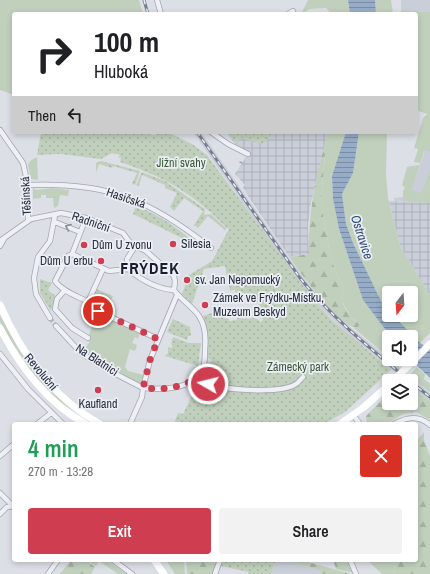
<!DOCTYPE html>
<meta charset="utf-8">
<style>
:root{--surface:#fff;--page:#f2f2f2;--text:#202124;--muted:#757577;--accent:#ce3e50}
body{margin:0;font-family:"Archivo Narrow",sans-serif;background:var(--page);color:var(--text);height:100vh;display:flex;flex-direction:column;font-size:15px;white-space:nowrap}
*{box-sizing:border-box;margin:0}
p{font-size:13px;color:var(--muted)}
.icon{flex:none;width:22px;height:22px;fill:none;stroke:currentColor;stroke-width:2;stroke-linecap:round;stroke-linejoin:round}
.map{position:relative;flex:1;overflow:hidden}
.drawer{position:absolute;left:12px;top:422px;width:406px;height:140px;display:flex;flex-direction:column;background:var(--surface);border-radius:4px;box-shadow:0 2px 6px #0003}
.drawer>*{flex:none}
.top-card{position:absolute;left:12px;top:12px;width:406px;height:122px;border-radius:4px;box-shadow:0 2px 6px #0003;background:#fff;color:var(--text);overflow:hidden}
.needle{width:26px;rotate:197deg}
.fabs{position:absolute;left:382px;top:286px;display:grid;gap:8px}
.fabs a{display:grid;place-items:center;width:36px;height:36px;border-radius:4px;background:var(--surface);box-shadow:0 2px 6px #0003;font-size:20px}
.pin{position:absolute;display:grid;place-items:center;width:34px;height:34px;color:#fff;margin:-17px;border:2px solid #fff;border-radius:50%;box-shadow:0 1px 4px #0007}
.me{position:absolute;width:44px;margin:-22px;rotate:278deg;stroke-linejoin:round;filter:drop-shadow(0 0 3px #0008)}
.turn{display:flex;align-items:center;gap:14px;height:84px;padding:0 16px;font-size:18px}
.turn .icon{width:52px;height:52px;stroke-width:2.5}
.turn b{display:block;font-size:28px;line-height:34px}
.then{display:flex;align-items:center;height:38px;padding:0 16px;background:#0003;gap:8px;font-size:15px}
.round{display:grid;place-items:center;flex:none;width:42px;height:42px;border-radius:4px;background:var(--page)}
.headline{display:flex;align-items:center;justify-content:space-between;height:68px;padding:0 16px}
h1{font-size:24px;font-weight:600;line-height:30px;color:#1e9e55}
.primary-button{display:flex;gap:8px;margin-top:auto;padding:8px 16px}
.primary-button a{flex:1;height:46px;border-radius:4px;background:var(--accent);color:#fff;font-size:16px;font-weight:600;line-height:46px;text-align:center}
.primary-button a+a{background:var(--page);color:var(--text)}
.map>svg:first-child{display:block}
.built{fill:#caced8}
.industrial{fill:url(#industrial-grid)}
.grass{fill:#c1d0bd}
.forest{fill:url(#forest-firs)}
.park{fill:url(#park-dots)}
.water{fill:url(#water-rules)}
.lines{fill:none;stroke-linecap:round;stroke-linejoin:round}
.stream{stroke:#96acc7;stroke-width:1.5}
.minor-tunnel{stroke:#b8bbc4;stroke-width:4.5;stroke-dasharray:4.5 2;stroke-linecap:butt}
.minor-casing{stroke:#a2a6b0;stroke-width:6}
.minor{stroke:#eef0f5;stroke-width:4.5}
.secondary{stroke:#fff;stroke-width:7}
.rail-casing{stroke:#757e90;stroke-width:3}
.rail{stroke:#ebeef4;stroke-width:1.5;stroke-dasharray:4.5;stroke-linecap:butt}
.secondary-bridge{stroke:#fff;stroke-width:7}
.oneway{stroke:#8a8e98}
.route{stroke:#ce3e50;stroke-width:7;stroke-dasharray:0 12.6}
.poi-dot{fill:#ce3e50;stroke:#ebeef4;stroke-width:1.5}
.labels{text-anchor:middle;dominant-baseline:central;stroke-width:3.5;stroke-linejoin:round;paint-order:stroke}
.park-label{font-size:12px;fill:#395833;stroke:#ebeef4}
.street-label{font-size:12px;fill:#262d3c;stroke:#ebeef4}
.poi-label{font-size:12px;fill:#262d3c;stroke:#ebeef4;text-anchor:start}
.water-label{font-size:13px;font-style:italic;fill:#304b70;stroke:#ebeef4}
.district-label{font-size:16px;font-weight:bold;letter-spacing:1px;fill:#181e2d;stroke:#ebeef4}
</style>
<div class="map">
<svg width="430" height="574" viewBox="0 0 430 574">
<defs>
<pattern id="industrial-grid" width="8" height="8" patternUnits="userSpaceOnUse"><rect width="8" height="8" fill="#caced8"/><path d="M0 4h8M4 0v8" fill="none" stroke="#adb1ba"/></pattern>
<pattern id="forest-firs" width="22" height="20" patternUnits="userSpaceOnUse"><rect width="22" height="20" fill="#c1d0bd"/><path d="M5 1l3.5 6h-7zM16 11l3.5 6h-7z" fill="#a6b3a3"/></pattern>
<pattern id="park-dots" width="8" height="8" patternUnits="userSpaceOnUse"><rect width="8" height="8" fill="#c1d0bd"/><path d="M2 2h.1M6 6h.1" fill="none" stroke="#a6b3a3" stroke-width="1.8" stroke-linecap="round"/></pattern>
<pattern id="water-rules" width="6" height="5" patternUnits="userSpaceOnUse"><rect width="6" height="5" fill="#96acc7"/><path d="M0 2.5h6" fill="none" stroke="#7a8ca3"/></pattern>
</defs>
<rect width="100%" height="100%" fill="#dcdfe6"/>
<path class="built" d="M401 0H430V12L401 10Z
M193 132H201L302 276 321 299 349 326 430 393V401L411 386V381H405L345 331 316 303 297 280Z
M425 150 430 152V203L394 201V198L403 197V191L411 192Z
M276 560H288L318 570 322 574H271Z"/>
<path class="industrial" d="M228 132H328L310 207 308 226 309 254 290 257 288 255 248 196 243 187 245 185 235 174 249 152 241 150 229 137Z
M389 201 430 203V295L400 246Z"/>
<path class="grass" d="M0 0H139L143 14H14V95L0 90Z
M308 0H348L350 14H332L326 8 310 9 301 14Z
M375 0H391L393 14H376Z
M401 10 430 12V152L424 151 412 190 422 193 430 169V203L403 201V191L405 188 402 185 407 167 419 165 420 163 414 162 418 149 414 148 423 118 427 114 416 110V14H401Z
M328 132H346L332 176 333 199 339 229 363 300 391 337H389V358L354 328H358L356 321 351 318 342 301 343 288 335 270 330 254 321 203 325 154 323 151Z
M359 132H387L386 174 388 198 400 246 430 295V333L420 343 393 315H411V293H389V311L382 303 353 243 346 224 342 194 353 173Z
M37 157 38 180 31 179 28 165 30 161Z
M33 188 36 190 53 188 69 190 68 196 60 195 58 206 54 208 53 198H46V195H41V198L33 199Z
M100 314 140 333 138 339 135 337 132 343 137 345 135 351 130 349 125 367 128 371 144 375 141 383 136 382 83 351 89 343V334L97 315Z
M0 316 26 359 95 424 90 422 59 401 35 377 6 333 0 321Z
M417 367 425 374 424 379 430 384V392L409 376Z
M86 560H106L127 574H118L99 561 96 566Z
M166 560H184L185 574H175Z
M367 560H394L395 574H382Z"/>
<path class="forest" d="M323 151 325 154 321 203 330 254 335 270 343 288 342 301 346 310 351 318 359 324 358 328C340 329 298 270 288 255L290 257 309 254C308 217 314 187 323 151Z
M411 386 430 401V420L416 412 403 414 387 424H367L366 416 389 393V403H411Z
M424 432V440L430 456V574H395L394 560H416V441Z
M71 560H86L95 567 91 574H60Z
M186 560H218L214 574H187Z
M288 560H301L351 574H322L318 570Z
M335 560H349L355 573 336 569 334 563Z"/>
<path class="park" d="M41 132H140L153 135 167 132 192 144 207 155 316 303 332 320 391 370 345 412 324 424H174L178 413 183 414 198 383 212 360 208 358 207 330 203 316 215 312 216 314 221 312 223 317 229 319V321L237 320V318L250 319 251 317 259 320 260 322 263 320 259 303 248 297V296L235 292V289L230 291 225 266 204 269 192 304 182 294 189 275 212 261 230 227 228 229C194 194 167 178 120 162L121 158 118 157 120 155 112 153 101 159 60 154 37 155Z
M228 132H274L264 144 240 138 236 144Z
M101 161 140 171 135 185 132 184 137 173 113 166 112 168 99 164 96 173V163Z
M142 172 165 181 205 209 204 215 211 214 226 228V231L208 216 198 228 194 225 203 211 184 198 174 211 170 207 177 193 165 188V185L142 175 139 186 136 185Z
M136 206C155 213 172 224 188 237L186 240 133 214Z
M40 279 52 283 48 290 56 296 51 311 40 293Z
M96 289 113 296 109 305 104 301 99 310 89 305Z
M173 319 190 327 191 336H188L187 340 167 332Z
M173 337 189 343H201L198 366 165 356 168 353V347L172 348V345L171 344Z
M223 560H276L271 574H248V572L221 566Z"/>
<path class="water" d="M348 0H375L376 14H350Z
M346 132H359L353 173 342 194 346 224 353 243 382 303 389 311V315H393L420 343 430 349V378L410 359H411V337H391L363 300 339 229 333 199 332 176Z"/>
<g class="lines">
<path class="stream" d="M240 162 242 163"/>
<path class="minor-tunnel" d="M50 318 56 326"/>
<defs>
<path id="minor" d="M157 0 161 14
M288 14 293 11
M0 130 23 163 28 185V221
M211 132 228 144 248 154
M28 185C108 182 149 199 211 248
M86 218 72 254 68 256 55 281C62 291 77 296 88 302L87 306 158 339
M55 222 80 232
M0 241 31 219 61 213 86 218 123 233 134 248
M0 246 4 239
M138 247 146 251 174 276 175 282 174 290C157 289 140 279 128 269L127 259 134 248Z
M72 254 109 271 128 269
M65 290 57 299 55 309 72 328 88 338
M88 302 103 269
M50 318 36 294 34 278 38 257 50 241 55 215
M56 326 81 353 106 369 143 388 150 360 177 295
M0 354 28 389 63 424
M196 379C211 390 280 395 296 384 299 382 301 379 303 377
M353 415 360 424
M37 424 51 413
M130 424 142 397 143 388C163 390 198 390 204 364 205 360 205 354 205 349 206 339 205 325 199 316 192 306 181 300 174 290
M394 424C407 417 418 415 430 425
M0 456 14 444
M0 493 14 507
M0 514 7 507 14 506
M113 560 132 574
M350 560 356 574
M48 574 58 560
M215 574 220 560"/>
</defs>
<use href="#minor" class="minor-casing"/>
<use href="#minor" class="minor"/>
<path class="secondary" d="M0 305C22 355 52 397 100 424
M0 328C19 365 48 404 86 424
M340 424 364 407 389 385
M154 560 164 574"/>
<defs>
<path id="rail" d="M144 0 148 14
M197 132 300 278C332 318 371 349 410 381
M411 382 430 397"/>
</defs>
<use href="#rail" class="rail-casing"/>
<use href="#rail" class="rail"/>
<path class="secondary-bridge" d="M394 380 430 344"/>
</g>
<defs><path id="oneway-chevron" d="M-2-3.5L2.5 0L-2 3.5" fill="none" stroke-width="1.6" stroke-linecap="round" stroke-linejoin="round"/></defs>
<use class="oneway" href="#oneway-chevron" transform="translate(68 227) rotate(-159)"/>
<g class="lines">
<path class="route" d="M98 311 158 339 150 360 143 388C163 390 178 388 196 379L201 382 208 384"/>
</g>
<g class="poi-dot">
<circle cx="173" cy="244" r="4"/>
<circle cx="84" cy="245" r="4"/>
<circle cx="101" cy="261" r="4"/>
<circle cx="187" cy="280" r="4"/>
<circle cx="205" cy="305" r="4"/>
<circle cx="98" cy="390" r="4"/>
</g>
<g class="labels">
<g class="park-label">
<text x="181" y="163">Jižní svahy</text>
<text x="298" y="367">Zámecký park</text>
</g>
<g class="street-label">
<text transform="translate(26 196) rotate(-93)">Těšínská</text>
<text transform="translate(126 198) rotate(19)">Hasičská</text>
<text transform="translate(91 222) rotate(19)">Radniční</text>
<text transform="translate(97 360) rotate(33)">Na Blatnici</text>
<text transform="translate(41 372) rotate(50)">Revoluční</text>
</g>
<g class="poi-label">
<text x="181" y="244">Silesia</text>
<text x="92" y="245">Dům U zvonu</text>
<text x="93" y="261" text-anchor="end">Dům U erbu</text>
<text x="195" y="280">sv. Jan Nepomucký</text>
<text x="213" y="298">Zámek ve Frýdku-Místku,<tspan x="213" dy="14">Muzeum Beskyd</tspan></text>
<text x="98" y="404" text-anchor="middle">Kaufland</text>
</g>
<g class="water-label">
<text transform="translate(362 237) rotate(72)">Ostravice</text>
</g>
<g class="district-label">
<text x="150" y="268">FRÝDEK</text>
</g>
</g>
</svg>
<div class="fabs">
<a><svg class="needle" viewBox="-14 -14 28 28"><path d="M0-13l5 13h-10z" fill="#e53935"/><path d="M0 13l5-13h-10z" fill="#757577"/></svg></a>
<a><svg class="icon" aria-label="sound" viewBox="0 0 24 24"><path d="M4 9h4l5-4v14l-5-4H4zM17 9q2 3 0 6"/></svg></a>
<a><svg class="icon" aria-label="layers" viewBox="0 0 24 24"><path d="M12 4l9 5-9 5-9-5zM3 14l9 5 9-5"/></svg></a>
</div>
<div class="pin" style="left:98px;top:311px;background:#d93025"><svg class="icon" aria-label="arrive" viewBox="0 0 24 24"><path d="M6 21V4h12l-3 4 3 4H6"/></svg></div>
<svg class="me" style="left:208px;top:384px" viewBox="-20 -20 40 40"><circle r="17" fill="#ce3e50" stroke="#fff" stroke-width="3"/><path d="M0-11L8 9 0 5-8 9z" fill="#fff"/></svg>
<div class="top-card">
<div class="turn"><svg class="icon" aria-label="right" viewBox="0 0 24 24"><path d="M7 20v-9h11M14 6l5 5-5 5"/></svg><div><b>100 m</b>Hluboká</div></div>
<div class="then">Then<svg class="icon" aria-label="left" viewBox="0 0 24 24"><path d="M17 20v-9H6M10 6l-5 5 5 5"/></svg></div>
</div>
<section class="drawer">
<div class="headline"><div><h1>4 min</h1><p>270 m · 13:28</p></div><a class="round" style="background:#d93025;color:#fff"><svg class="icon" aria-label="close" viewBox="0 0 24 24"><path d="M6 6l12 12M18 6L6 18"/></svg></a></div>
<div class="primary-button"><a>Exit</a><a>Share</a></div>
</section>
</div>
